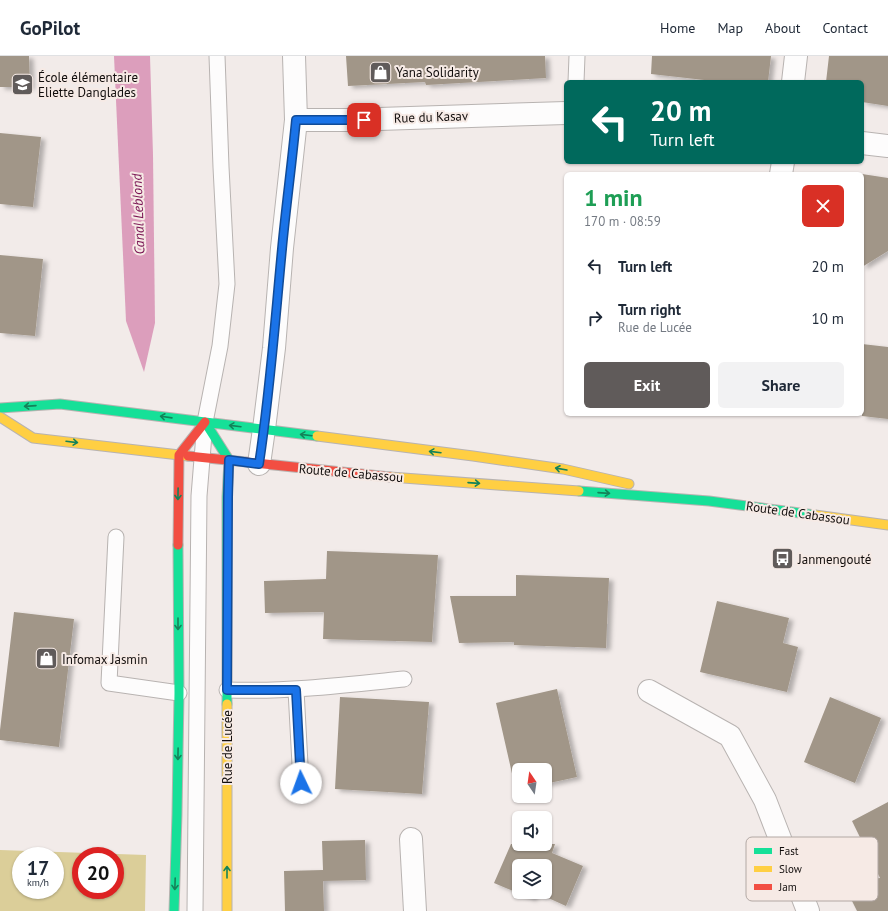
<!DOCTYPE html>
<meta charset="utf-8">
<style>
:root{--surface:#fff;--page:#f2f2f3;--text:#1f2937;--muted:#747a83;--line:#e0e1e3;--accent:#605b5a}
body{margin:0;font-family:"PT Sans",sans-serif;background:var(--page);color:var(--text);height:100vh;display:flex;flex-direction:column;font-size:15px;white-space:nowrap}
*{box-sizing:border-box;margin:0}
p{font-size:13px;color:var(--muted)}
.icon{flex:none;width:22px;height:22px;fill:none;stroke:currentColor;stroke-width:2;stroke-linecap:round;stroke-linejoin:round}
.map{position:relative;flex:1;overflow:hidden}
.details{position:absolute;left:564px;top:116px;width:300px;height:244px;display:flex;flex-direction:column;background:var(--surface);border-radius:6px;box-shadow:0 1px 3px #0004}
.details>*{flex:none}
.guide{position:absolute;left:564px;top:24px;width:300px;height:84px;border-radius:6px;box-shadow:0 1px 3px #0004;background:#00695c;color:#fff;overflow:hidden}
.needle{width:26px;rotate:347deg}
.controls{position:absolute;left:512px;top:707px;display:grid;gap:8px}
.controls a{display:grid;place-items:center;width:40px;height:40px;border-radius:6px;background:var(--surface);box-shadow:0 1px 3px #0004;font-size:20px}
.speed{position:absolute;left:12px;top:791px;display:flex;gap:8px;font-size:20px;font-weight:700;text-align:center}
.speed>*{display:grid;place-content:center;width:52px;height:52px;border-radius:50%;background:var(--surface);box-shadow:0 1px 3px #0004;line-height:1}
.speed small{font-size:10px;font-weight:400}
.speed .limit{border:6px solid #d22;background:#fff;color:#111}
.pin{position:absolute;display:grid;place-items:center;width:34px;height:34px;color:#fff;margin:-17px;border-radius:8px;box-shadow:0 2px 6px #0006}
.me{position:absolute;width:44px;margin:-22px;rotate:357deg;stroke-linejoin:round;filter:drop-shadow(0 0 3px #0008)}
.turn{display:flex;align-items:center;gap:14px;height:84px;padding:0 20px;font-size:18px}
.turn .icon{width:52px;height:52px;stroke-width:2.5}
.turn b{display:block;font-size:28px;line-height:34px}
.round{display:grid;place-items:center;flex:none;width:42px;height:42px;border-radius:6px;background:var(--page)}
.headline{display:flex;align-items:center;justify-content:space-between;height:68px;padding:0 20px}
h1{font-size:24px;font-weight:600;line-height:30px;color:#1e9e55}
.action{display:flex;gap:8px;margin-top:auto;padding:8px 20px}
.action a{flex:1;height:46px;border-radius:6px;background:var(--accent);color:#fff;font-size:16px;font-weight:600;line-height:46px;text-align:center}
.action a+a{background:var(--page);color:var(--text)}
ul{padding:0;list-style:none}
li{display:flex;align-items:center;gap:12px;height:52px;padding:0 20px}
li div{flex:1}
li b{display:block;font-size:15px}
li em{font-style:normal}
header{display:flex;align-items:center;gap:24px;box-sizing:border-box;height:56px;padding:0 20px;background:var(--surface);border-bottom:1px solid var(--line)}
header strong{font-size:19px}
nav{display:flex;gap:22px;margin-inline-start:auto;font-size:14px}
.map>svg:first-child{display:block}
.forest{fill:#dbce99;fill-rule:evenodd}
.water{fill:#dc9ebc}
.building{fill:#a19688;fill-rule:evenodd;filter:url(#shadow)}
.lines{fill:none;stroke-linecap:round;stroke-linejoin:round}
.lane-casing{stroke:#b8b3b1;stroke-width:17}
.street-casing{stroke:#b8b3b1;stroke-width:24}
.fast-casing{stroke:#b8b3b1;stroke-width:11}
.slow-casing{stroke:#b8b3b1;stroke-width:11}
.jam-casing{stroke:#b8b3b1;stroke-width:11}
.lane{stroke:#fdfcfc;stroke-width:15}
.street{stroke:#fdfcfc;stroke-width:22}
.fast{stroke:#16e098;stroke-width:9}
.slow{stroke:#ffcf43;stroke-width:9}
.jam{stroke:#f24e42;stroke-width:9}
.oneway{stroke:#148259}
.route-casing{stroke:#114b97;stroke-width:10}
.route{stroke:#1a73e8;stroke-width:7}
.labels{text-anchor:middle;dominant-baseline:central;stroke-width:4;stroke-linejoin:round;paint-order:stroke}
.poi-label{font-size:13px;fill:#120e0d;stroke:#f6eae5;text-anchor:start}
.street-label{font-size:13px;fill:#120e0d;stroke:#f6eae5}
.water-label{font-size:14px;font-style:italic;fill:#791353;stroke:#f6eae5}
.key{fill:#f6eae5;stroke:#b2a8a4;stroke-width:1}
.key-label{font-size:11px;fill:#120e0d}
</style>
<header>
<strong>GoPilot</strong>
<nav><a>Home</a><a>Map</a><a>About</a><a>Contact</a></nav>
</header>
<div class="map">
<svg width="888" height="855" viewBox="0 0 888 855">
<defs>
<filter id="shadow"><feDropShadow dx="4.5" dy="2.5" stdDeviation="2" flood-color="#0004"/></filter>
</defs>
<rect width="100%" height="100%" fill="#f2ebe9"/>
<path class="forest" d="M0 794 146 799 145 855H0ZM21 800H55V834H21ZM81 800H115V834H81Z"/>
<path class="water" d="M114 0H150L153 99 155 267 144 316 126 265Z"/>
<path class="building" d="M0 0H29L30 31H0Z
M346 0H545L546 22 426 29 425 26 348 30Z
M652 0H771L768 26H722L651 18Z
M829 0H888V50L862 46V26H826Z
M0 77 41 81 33 151 0 148Z
M862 118 888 122V195L862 211Z
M0 199 43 203 35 280 0 277Z
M862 288 888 291V363L862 360Z
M327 495 438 499 432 586 323 583 324 556 265 557 264 525 326 523Z
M516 519 609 522 606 592 514 589V586L459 587 450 540H516Z
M717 545 789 562 783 587 798 591 787 636 700 616Z
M14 556 74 563 59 691 0 684V674Z
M557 633 577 721 545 728V714H519V734L516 735 496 647Z
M340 641 429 646 422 738 335 733Z
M830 641 881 662 855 727 804 706Z
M888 746V855H857L843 827 880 822 852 765Z
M365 784 366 824 323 825 324 855H285L284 815 323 814 322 785Z
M511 788H555L552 797 583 810 566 850 535 836 532 843 494 827ZM519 810H545V836H519Z"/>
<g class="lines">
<defs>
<path id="lane" d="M576 26 577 0
M116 481 109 627 179 637
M227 634C287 636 345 629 404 623
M296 634 301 727
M195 855 199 440 205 366 220 290 227 228 221 111 217 0"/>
<path id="street" d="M793 26 796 0
M296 64H348L566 57
M862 87 888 90
M781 118 783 106
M259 408 264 373 274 292 282 192 296 64 294 0
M649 635 730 680 765 744 808 855
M411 783 415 855"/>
<path id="fast" d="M0 352 60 348 317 380
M205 366 229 404 227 441V648
M579 435 709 445 815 459
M174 855 177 758 179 637 178 489"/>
<path id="slow" d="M0 361 33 382 188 400
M317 380 473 400 563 413 629 428
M390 421 579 435
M815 459 888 469
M227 648V855"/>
<path id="jam" d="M188 400 390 421
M178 489 179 399 205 366"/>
</defs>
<use href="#lane" class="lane-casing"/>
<use href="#street" class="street-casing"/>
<use href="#fast" class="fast-casing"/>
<use href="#slow" class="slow-casing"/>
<use href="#jam" class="jam-casing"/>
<use href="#lane" class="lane"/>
<use href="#street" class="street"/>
<use href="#fast" class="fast"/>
<use href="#slow" class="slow"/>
<use href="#jam" class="jam"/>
</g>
<defs><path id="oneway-shaft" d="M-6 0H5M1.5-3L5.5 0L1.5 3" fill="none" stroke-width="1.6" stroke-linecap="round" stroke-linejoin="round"/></defs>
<g class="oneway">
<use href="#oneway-shaft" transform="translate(30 350) rotate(176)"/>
<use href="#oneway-shaft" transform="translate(166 361) rotate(-172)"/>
<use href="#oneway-shaft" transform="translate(235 370) rotate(-173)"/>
<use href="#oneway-shaft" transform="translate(306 379) rotate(-173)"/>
<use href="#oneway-shaft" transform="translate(72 386) rotate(7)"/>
<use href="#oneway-shaft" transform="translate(435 396) rotate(-173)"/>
<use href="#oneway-shaft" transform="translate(561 413) rotate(-170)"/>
<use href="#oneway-shaft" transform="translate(474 427) rotate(4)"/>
<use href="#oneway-shaft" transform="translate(604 437) rotate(4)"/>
<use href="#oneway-shaft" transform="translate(178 438) rotate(91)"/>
<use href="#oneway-shaft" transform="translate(178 568) rotate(90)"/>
<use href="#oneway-shaft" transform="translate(178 698) rotate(91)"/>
<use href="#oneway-shaft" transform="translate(227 816) rotate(-90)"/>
<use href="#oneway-shaft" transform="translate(175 828) rotate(92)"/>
</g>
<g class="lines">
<defs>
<path id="route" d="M301 727 296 634H227L228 441 229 404 259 408C270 337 275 265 282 193 286 150 292 107 296 64H364"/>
</defs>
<use href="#route" class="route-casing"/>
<use href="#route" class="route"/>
</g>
<defs>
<symbol id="shop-square" viewBox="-11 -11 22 22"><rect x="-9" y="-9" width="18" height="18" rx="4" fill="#605b5a" stroke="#f6eae5"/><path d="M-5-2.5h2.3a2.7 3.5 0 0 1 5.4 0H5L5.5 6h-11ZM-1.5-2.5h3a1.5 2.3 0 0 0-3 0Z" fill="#fff"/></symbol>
<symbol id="school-square" viewBox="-11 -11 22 22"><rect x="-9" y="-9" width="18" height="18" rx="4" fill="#605b5a" stroke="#f6eae5"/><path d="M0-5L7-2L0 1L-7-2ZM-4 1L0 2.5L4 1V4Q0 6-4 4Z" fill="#fff"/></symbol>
<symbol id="bus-square" viewBox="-11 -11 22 22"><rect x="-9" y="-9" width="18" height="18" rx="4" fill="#605b5a" stroke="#f6eae5"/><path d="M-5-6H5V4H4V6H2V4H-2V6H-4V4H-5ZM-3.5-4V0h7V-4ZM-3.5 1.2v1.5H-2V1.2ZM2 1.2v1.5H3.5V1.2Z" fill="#fff"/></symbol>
</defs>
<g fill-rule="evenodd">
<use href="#shop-square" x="368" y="4" width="25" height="25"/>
<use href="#school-square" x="10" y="16" width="25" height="25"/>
<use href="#bus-square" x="770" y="490" width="25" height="25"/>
<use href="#shop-square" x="34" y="590" width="25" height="25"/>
</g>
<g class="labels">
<g class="poi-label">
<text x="396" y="16">Yana Solidarity</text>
<text x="38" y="21">École élémentaire<tspan x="38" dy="15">Eliette Danglades</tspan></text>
<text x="798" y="503">Janmengouté</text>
<text x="62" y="603">Infomax Jasmin</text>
</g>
<g class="street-label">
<text transform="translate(431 61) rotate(-2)">Rue du Kasav</text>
<text transform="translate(351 417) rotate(5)">Route de Cabassou</text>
<text transform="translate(798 457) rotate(8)">Route de Cabassou</text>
<text transform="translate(227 691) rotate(-90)">Rue de Lucée</text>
</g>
<g class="water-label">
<text transform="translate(138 158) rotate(-92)">Canal Leblond</text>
</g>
</g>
<rect x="746" y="781" width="132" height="64" rx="6" class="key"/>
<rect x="754" y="792" width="18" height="6" fill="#16e098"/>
<rect x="754" y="810" width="18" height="6" fill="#ffcf43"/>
<rect x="754" y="828" width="18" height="6" fill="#f24e42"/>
<g class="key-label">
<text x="779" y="799">Fast</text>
<text x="779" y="817">Slow</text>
<text x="779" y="835">Jam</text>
</g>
</svg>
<div class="controls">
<a><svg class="needle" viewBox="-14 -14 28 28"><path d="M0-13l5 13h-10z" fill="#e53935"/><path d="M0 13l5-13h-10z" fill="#747a83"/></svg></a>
<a><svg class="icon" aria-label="sound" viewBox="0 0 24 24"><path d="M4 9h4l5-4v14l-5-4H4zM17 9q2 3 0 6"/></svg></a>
<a><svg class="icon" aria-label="layers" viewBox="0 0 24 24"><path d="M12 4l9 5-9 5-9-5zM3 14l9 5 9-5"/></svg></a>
</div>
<div class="speed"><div>17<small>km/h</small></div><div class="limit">20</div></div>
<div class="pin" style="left:364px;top:64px;background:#d93025"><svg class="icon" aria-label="arrive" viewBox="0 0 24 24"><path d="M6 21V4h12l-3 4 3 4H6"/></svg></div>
<svg class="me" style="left:301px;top:727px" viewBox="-20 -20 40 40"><circle r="19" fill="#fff"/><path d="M0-13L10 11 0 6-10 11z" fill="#1a73e8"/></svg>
<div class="guide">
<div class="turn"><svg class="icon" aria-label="left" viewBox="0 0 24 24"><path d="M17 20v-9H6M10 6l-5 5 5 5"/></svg><div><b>20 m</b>Turn left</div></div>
</div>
<section class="details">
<div class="headline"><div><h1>1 min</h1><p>170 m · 08:59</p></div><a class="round" style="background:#d93025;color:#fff"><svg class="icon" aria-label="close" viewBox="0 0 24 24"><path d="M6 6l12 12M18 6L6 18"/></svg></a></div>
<ul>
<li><svg class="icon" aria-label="left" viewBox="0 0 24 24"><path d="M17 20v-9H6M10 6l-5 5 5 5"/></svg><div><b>Turn left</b></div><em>20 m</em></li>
<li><svg class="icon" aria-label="right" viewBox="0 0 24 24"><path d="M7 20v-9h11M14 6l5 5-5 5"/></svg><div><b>Turn right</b><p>Rue de Lucée</p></div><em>10 m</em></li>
</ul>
<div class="action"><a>Exit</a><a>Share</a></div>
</section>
</div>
